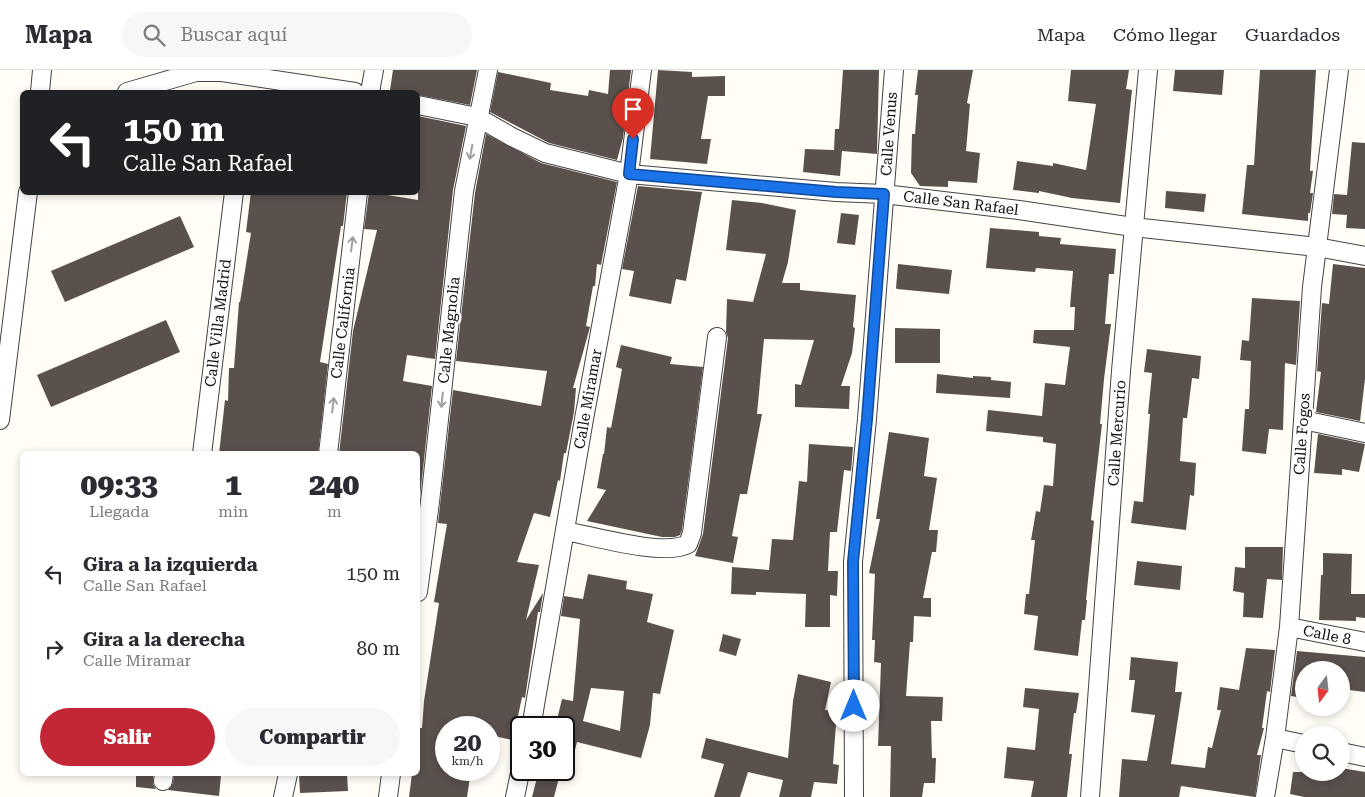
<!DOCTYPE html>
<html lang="es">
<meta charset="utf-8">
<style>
:root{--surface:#fff;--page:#f7f7f7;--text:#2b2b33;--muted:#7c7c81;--line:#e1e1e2;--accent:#c32735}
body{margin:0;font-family:"Roboto Serif",serif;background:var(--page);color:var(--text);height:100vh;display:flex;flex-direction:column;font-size:19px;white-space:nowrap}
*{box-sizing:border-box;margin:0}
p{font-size:16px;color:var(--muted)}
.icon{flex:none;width:28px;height:28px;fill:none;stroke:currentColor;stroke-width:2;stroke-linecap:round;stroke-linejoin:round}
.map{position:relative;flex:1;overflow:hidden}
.drawer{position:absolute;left:20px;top:381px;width:400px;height:325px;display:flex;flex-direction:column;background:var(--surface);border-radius:8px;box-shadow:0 2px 8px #0003}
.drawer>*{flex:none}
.guide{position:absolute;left:20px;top:20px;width:400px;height:105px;border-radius:8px;box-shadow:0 2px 8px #0003;background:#202124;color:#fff;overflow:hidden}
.needle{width:32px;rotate:195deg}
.controls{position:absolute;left:1295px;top:591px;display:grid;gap:10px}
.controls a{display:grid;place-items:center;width:55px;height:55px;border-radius:50%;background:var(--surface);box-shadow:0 2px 8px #0003;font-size:25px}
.speed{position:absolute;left:435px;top:646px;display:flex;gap:10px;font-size:25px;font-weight:700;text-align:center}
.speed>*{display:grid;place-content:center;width:65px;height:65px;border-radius:50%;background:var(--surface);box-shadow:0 2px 8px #0003;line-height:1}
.speed small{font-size:12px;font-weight:400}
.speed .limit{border:2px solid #111;border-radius:8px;background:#fff;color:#111}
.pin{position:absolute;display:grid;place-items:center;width:42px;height:42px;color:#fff;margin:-51px -21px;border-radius:50% 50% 50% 0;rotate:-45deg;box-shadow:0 0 5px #0007}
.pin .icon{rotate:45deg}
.me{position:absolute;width:55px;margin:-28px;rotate:0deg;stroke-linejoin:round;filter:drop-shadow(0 0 4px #0008)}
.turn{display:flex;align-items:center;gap:18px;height:105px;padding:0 20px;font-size:22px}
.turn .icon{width:65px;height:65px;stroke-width:2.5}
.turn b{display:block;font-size:35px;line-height:42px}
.eta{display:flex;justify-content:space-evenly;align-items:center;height:85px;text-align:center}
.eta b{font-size:30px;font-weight:800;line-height:35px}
.action{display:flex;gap:10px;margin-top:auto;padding:10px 20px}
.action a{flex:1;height:58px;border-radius:30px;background:var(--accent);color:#fff;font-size:20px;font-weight:800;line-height:58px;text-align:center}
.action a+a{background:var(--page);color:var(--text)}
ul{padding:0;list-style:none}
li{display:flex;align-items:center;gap:15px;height:75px;padding:0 20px}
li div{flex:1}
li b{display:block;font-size:19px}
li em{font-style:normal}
header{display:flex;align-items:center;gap:30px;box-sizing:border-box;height:70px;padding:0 25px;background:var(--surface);border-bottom:1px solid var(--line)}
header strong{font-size:24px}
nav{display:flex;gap:28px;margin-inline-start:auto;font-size:18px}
.search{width:350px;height:45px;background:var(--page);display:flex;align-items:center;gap:12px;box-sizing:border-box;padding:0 18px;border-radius:28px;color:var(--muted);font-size:19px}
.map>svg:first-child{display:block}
.building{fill:#5a514d;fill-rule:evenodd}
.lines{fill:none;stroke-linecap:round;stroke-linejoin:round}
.minor-casing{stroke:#444;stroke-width:20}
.minor{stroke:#fff;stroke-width:18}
.oneway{stroke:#a0a0a0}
.route-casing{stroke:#114b97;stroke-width:12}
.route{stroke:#1a73e8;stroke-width:9}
.labels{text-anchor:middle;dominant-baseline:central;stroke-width:5;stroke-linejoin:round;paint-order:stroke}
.street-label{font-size:15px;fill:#111;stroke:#fff}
</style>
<header>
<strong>Mapa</strong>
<div class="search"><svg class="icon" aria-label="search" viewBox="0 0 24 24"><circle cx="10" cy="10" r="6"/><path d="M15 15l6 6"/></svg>Buscar aquí</div>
<nav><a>Mapa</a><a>Cómo llegar</a><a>Guardados</a></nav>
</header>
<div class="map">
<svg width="1365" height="727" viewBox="0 0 1365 727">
<rect width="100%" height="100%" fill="#fffdf5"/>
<path class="building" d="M393 0H477L470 35 418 25V22L390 20Z
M610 0H631L623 68 617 90 549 73 490 42 498 2 551 13 550 20 588 26 589 20 608 24Z
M658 0 692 2V7L725 6V26H708L701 69H711L707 94 650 89Z
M843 0H879L877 84 842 81 840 106 803 102 805 79 834 80 835 59H839Z
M918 0H973L967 33 970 34 966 81 980 83 977 113 948 111V117L920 116 911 103 912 64H915L918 25H915Z
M1071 0H1129L1126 19 1132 20 1120 133 1072 128 1039 121V123L1013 120 1017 91 1053 96V93L1086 100 1096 34 1068 31Z
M1175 0H1224L1222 25 1173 21Z
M1260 0H1316L1310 101H1313L1310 123H1313L1310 143H1308V151L1242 144 1247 95H1254Z
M418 46 466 56 453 120 435 289 407 285 403 311 432 316 418 445V384H339L353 261 377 160 364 159 369 122 418 130Z
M486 64 541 93 617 112 601 195 597 194 595 216H593L586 256 590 257 573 318H576L574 342 566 383H564L560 411 558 410 550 447 534 443 517 492 539 495 526 550 543 523 540 542H538L525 628 522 627 513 670 489 665V658H446V700H471L467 727H409L412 704H418V658H422L424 631 439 533 434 532 447 454 438 453 453 320 541 336 547 301 456 291 475 123Z
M1352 72 1365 73V159L1346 158 1347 145 1332 144 1334 124 1347 125Z
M638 116 702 122 686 211 676 209 671 234 629 226 634 201 622 199Z
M1166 121 1206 124 1204 142 1165 138Z
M251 122H347L343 156H341L320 292 328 294 318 384H219L225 330 228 331 229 298H234L239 232H240L251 163 246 162Z
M732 130 762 133 796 140 788 192 782 213H800V220L856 225 853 257 855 258 852 283 841 316H850L849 339 795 337V314L801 315 814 270 764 269 757 344H762L747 424H740L732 466 738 467 733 493 695 486 703 464 728 268 726 262 727 229 753 232 766 184 726 180Z
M841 143 859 145 855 175 837 173Z
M180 146 194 177 65 232 51 201Z
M990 158 1039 162V166L1061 168 1060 174 1116 179 1114 204H1109L1105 254H1111L1104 309 1100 354H1102L1091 450 1094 451 1086 530H1087L1085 550H1082L1078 586 1034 580 1038 546 1024 544 1026 524H1029L1035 470H1031L1036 441 1040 442 1044 415 1053 416 1056 374 1043 372V367L986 361 988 340 1042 346 1045 313 1065 315 1070 277 1033 273 1034 260H1074L1075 237H1070L1073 201 1036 198 1035 202 986 198Z
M898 194 952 200 949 224 897 219 896 218Z
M1333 194 1365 198V309L1360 351 1316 342 1321 302 1317 301 1322 233 1329 234Z
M1252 228 1300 231 1296 295 1285 293 1283 360 1269 359 1266 384 1242 381 1245 339H1249L1251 291 1240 290 1242 270 1249 271Z
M166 250 180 282 51 337 37 305Z
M895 258 940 259V293H895Z
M621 275 672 287 670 294 703 297 682 460 680 465 675 467H662L587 451 606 420 597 418 603 384H604L607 357 611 358 622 299 616 297Z
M1147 279 1201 286 1199 309 1192 308 1187 348H1183L1180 391 1196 393 1194 426 1190 425 1186 460 1131 453 1134 431 1143 432 1150 344H1148L1152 303 1144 302Z
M937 304 973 308V306L991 307V310L1011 312 1010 328 936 323Z
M889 362 929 368 924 406 937 408 929 460H938L936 482H932L923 528H931V547L914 546 913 572H910L906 626 943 627 942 651H931L932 688H936L935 713H924L922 727H890L891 676H878L881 593 874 592 875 570H872L875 504 869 503 880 449H876Z
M1318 364 1365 374 1359 402 1342 399V405L1314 403Z
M809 374 853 377 851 401 844 400 837 462H830L828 501H838L837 526 830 525V557H805L806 524 756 522V525L731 524 732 497 769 500 772 469 793 470 799 411 807 412Z
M1245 477H1283L1282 510 1267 509 1263 548 1243 547 1244 523 1233 521 1235 497 1245 498Z
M1323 483 1352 484 1351 524H1365V548L1356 547V551L1319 550 1321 505H1323Z
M1137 491 1182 496 1180 520 1134 515Z
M588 504 627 511 626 519 653 524 647 552 674 560 660 624 653 623 650 655 641 688 577 672 570 699H564V658H555L562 629 573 631 580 549 561 546 564 526 583 529ZM591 618 624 621 620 661 583 651Z
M723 564 741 569 736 586 719 581Z
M1246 578 1275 580 1270 622 1267 621 1262 658H1264L1257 685H1261L1255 727 1181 716 1179 727H1119L1122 689 1147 691 1155 645 1131 642 1135 610H1129L1131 587 1178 592 1175 622H1182L1171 694 1205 698 1208 677 1212 678 1221 640H1217L1220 617 1239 620Z
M1297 581 1365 587V622L1341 619V600H1304V628L1291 626Z
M798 604 831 612 825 640 837 641 833 694 839 695 837 714 814 712 811 727H779L783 710 748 702 740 727H714L724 694 701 688 706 668 788 688 793 631Z
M1025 618 1079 623 1076 643H1074L1069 684H1072L1067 727H1031L1034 711 1004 708 1007 677 1035 680 1039 639 1023 637Z
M1341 698 1365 702V727H1304L1290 724 1293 702H1341Z
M539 700H561L554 727H532Z
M136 704H153V714L156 719 136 717Z
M174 704 221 706 219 726 168 720 173 713Z
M299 704H347L348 721 300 723Z"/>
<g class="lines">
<defs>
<path id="minor" d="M40 22 42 0
M127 22 196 2H222L355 22
M370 22 374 0
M418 35 477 47 512 67 545 83 629 104 836 122 884 124 1019 140 1133 157 1317 177 1365 186
M0 350 28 122
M1303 350 1365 363
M202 384 234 122
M328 384 358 122
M565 461C593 466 664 487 688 474L692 463 717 267
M418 522 430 432 464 121 488 0
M1289 557 1365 572
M531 658 584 349 629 104 642 0
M1275 668 1304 674
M1341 682 1365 687
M163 711 164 704
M283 727 288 704
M388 727 391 704
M515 727 521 698
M854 727 853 492 867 349 894 0
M1090 727 1121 301 1148 0
M1265 727 1275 668 1289 557 1312 217 1339 0"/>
</defs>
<use href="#minor" class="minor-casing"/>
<use href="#minor" class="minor"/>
</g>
<defs><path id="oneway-shaft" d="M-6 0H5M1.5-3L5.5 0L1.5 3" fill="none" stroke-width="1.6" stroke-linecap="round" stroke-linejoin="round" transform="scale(1.25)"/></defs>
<g class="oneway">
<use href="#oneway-shaft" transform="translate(471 82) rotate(101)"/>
<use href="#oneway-shaft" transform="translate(352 174) rotate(-83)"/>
<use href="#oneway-shaft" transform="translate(442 330) rotate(96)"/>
<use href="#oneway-shaft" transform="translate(333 335) rotate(-83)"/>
</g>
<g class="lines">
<defs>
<path id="route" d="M633 69 629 104 836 122 884 124 867 349 853 492 854 636"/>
</defs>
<use href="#route" class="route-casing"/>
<use href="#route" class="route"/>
</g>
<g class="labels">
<g class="street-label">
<text transform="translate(889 64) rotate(-86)">Calle Venus</text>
<text transform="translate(961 133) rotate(7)">Calle San Rafael</text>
<text transform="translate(218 253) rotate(-83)">Calle Villa Madrid</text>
<text transform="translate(343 253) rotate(-83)">Calle California</text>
<text transform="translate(449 260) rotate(-84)">Calle Magnolia</text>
<text transform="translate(588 329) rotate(-80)">Calle Miramar</text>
<text transform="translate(1117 363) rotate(-86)">Calle Mercurio</text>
<text transform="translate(1302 364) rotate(-86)">Calle Fogos</text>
<text transform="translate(1327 565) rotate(11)">Calle 8</text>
</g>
</g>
</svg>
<div class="controls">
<a><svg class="needle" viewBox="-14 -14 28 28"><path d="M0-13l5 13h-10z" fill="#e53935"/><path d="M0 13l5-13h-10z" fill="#7c7c81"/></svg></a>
<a><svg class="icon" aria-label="search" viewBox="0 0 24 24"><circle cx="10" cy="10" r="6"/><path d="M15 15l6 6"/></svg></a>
</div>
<div class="speed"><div>20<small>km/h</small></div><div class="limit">30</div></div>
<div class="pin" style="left:633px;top:69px;background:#d93025"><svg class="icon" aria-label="arrive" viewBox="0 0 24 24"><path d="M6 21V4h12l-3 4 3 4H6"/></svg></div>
<svg class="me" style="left:854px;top:636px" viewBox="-20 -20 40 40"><circle r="19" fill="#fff"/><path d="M0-13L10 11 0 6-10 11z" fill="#1a73e8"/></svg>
<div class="guide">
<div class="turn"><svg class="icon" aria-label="left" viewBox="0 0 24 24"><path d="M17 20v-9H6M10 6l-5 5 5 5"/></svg><div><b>150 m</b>Calle San Rafael</div></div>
</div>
<section class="drawer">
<div class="eta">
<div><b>09:33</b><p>Llegada</p></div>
<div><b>1</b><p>min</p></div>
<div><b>240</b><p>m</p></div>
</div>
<ul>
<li><svg class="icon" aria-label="left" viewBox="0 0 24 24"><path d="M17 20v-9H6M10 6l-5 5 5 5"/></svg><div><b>Gira a la izquierda</b><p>Calle San Rafael</p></div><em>150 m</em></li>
<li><svg class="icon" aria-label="right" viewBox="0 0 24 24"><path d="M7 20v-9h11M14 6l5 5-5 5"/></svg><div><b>Gira a la derecha</b><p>Calle Miramar</p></div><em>80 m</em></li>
</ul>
<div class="action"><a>Salir</a><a>Compartir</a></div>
</section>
</div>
